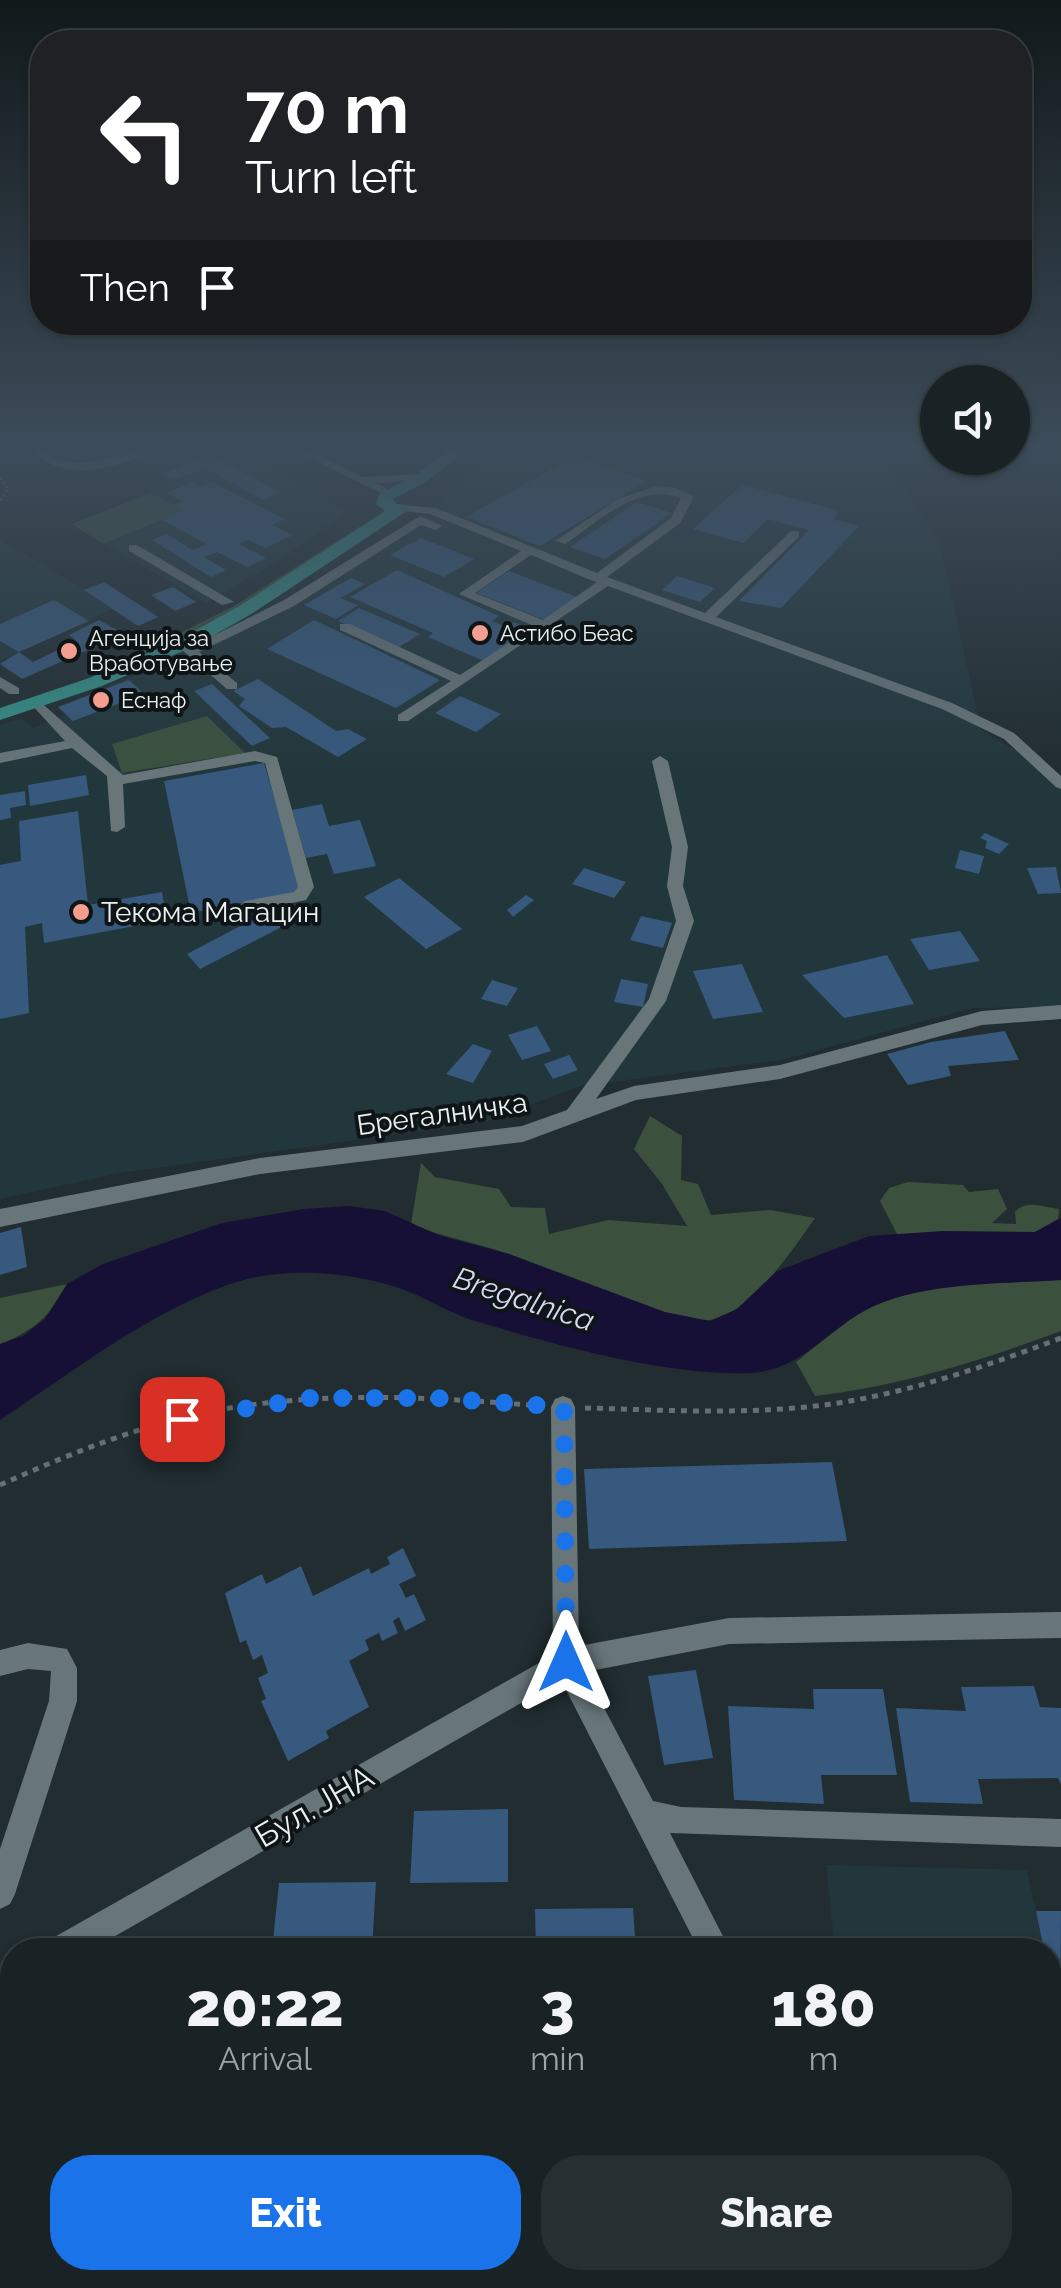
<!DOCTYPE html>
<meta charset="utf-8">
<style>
:root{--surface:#192225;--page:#262f32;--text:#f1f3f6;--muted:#9fa4a7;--line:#373f42;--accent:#1a73e8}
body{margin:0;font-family:Raleway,sans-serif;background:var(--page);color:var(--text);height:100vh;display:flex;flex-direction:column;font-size:38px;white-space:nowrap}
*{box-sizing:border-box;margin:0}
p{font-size:32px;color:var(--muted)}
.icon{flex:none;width:55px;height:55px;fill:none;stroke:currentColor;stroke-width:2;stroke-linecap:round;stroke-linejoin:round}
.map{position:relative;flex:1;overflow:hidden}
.side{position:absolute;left:0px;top:1938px;width:1062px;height:352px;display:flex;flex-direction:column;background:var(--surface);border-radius:40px 40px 0 0;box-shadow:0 2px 8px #0004,0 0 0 2px var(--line)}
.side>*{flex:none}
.top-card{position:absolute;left:30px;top:30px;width:1002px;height:305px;border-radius:40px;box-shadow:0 2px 8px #0004,0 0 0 2px var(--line);background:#202124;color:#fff;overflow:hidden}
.tools{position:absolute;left:920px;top:365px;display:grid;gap:20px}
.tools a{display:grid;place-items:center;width:110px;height:110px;border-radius:50%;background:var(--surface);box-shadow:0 2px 8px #0004,0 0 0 2px var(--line);font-size:50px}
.pin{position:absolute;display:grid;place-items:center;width:85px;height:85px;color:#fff;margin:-42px;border-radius:20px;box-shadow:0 5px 15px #0006}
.me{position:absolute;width:110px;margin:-55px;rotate:0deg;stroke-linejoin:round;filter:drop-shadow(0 0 8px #0008)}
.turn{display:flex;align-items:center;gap:35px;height:210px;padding:0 50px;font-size:45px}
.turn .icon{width:130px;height:130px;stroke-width:2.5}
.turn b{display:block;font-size:70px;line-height:85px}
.then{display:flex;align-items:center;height:95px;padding:0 50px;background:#0003;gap:20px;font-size:38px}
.eta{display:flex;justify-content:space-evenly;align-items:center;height:170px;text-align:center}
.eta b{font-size:60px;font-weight:800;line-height:70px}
.primary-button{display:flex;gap:20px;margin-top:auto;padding:20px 50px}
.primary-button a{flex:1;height:115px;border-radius:40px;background:var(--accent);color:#fff;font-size:40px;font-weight:800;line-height:115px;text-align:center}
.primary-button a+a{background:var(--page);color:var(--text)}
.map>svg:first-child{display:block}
.built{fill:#22373c}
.green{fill:#3b513e}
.water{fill:#161036}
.building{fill:#37597d}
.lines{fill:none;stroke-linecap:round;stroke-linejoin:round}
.path-far1{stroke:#667074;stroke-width:2.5;stroke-dasharray:2.5 2.5;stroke-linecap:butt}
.path{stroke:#667074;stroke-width:5;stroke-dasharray:6 6;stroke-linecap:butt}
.minor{fill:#68767a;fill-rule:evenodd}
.major{fill:#368f87;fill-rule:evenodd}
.route{stroke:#1a73e8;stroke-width:18;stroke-dasharray:0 32.4}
.poi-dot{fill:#f59d8f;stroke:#0f1516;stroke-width:4}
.labels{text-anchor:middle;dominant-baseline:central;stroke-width:8;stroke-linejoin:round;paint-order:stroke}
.far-poi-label{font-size:22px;fill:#e9f1f3;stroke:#0f1516;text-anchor:start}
.poi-label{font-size:28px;fill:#e9f1f3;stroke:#0f1516;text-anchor:start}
.street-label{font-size:28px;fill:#e9f1f3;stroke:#0f1516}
.water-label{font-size:30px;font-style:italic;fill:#d7d7f4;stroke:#0f1516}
.near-street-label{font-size:32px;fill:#e9f1f3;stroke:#0f1516}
</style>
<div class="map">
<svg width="1061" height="2288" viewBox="0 0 1061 2288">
<rect width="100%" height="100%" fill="#212d31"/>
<path class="built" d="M227 451H248L347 512 280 560 206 603 72 524 150 494 145 489 168 481 160 474Z
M501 451H882L940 544 981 730 1061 777V1007L972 1008 782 1060 580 1086 486 1122 120 1173 0 1199V725L22 719 34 728 65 715 58 707 255 625 328 581 427 511Z
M0 540 76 584 112 609 0 661Z
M826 1865 1027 1870 1044 1950H835Z
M1050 2104 1061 2157V2288H873L872 2278H1050Z"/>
<path class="green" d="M151 493 183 511 103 544 72 524Z
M376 516 239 609 181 639 73 680 152 647 234 606Z
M207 716 245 753 122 773 112 744Z
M650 1116 682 1136 681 1180 698 1184 711 1215 770 1210 815 1218C793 1249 754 1309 715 1319 680 1329 546 1267 506 1253 474 1242 442 1237 411 1224L421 1163 435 1177 499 1189 511 1207 545 1208 549 1234 608 1220 687 1226 662 1184 634 1149Z
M908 1182 963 1185 969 1192 998 1189 1007 1209 992 1223 1016 1224 1015 1212C1027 1199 1043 1207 1059 1209L1058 1219 1035 1232 897 1234 880 1201 889 1188Z
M1061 1280V1331C980 1361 901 1386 815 1396L796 1362C822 1342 848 1317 878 1304 933 1280 1002 1284 1061 1280Z
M67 1284C52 1315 32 1332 0 1344V1298Z"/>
<path class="water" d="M349 1206 385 1211 438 1235 509 1254 665 1312 710 1321 737 1309 777 1271 869 1236 943 1231 1035 1232 1061 1218V1280C1002 1284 937 1282 881 1303 833 1321 805 1371 750 1373 666 1376 556 1345 475 1321 449 1313 425 1297 399 1288 346 1271 280 1266 227 1285 143 1316 74 1371 0 1420V1344L23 1336 45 1319 67 1284 103 1264 222 1223 304 1209Z"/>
<path class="building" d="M209 455 281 492 263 500 206 468 172 480 164 474Z
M575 456 647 481 540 546 466 517Z
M192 482 200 487 211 482 285 519 272 525 293 535 265 548 248 540 239 544 266 558 247 567 217 552 204 557 226 570 211 577 152 540 167 534 192 550 207 544 162 520 183 511 172 506 183 501 167 493Z
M742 485 840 511 833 519 859 526 781 608 739 601 809 530 768 519 743 543 693 529Z
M637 502 672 513 605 559 570 547Z
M421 538 474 559 444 577 390 555Z
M397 570 499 616 492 621 507 627 514 622 532 629 484 661 428 637 433 633 350 597Z
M509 571 577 597 545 620 476 593Z
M677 576 715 588 700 602 662 590Z
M351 578 365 584 340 598 358 605 336 619 304 605Z
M104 582 149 611 158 617 138 626 84 590Z
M173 587 196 602 175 611 151 595Z
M54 600 89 621 19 652 0 641V624Z
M359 608 420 634 399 647 338 621Z
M99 620 124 634 22 679 0 664 19 652 33 662 77 641 69 635Z
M314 620 440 680 396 708 267 649Z
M258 679 336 731 348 729 367 739 338 757 286 727 272 728 239 706 245 699 233 691Z
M129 680 144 694 73 721 58 707Z
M212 684 270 738 252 746 194 691Z
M460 696 501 714 476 732 435 713Z
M264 763 302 891 191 913 164 781Z
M86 775 89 795 30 806 28 785Z
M25 791 26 805 10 808 11 818 0 820V795Z
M322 804 329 826 360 820 376 866 334 874 327 854 306 858 292 810Z
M78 811 88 905 162 892 167 920 44 943 42 923 25 927 29 1013 0 1019V865L21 861 19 821Z
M985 833 1009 844 999 854 985 848 987 841 980 838Z
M960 850 984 856 979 874 955 868Z
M1056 867 1061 893 1038 894 1027 868Z
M584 868 626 882 614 898 572 884Z
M399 878 462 929 426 949 364 897Z
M526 895 534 900 513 917 507 910Z
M288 901 305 915 200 969 187 954Z
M641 916 672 923 663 948 630 940Z
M960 931 980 961 929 970 910 939Z
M887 955 914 1004 844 1018 802 975Z
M742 964 763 1012 713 1019 693 971Z
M621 979 648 984 643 1007 614 1002Z
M492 980 518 988 507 1006 481 999Z
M537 1026 551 1051 522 1060 508 1035Z
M1005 1031 1019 1060 948 1066 951 1076 908 1085 887 1054 931 1042Z
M473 1044 492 1051 473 1083 446 1074Z
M569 1055 578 1070 553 1079 544 1064Z
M21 1227 27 1267 0 1275V1233Z
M832 1462 847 1541 589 1549 584 1469Z
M403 1548 416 1576 399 1584 406 1598 414 1594 426 1620 405 1631 399 1617 393 1621 398 1633 382 1641 379 1633 365 1640 369 1650 349 1661 369 1707 326 1731 329 1738 288 1761 261 1701 266 1699 258 1678 268 1673 262 1655 253 1660 246 1640 240 1643 225 1593 262 1574 266 1584 301 1566 313 1596 369 1568 371 1574 390 1564 387 1557Z
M696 1670 713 1758 664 1765 648 1676Z
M1034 1686 1040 1707 1061 1708V1785L1058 1778 978 1779 983 1804 910 1802 896 1708 966 1711 961 1687Z
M813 1689H883L897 1775H821L824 1804 734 1800 728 1706 814 1709Z
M508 1809V1882L410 1883 414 1811Z
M376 1882 372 1950H272L279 1883Z
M633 1908 636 1950H536L535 1909Z
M1036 1911H1061L1059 2149 1050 2104V1950H1044Z
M103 2278H198L197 2288H102Z"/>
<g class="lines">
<path class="path-far1" d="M0 478 8 489 0 501"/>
<path class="path" d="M585 1408C664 1410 745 1415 824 1405 906 1394 984 1367 1061 1338
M0 1485C67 1455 135 1427 208 1412 318 1390 430 1397 541 1406"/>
<path class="minor" d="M32 451H44C76 479 114 450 150 451 116 470 62 482 32 451Z
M296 451H310L363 477 423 474 429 477 423 480 376 483 393 492 395 494 389 497Z
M656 486 676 488 694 497 680 523 607 577 705 613 791 531H799V537L716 617 952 703 1014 733 1061 776V789L1056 787 1004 739 942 709 608 586 408 721H398V715L451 681 340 630V624H350L460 675 534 626 459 594 521 551 430 514 403 511V505L436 508 597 573 671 518 681 498C639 481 598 522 565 544L555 541 618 499ZM531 555 593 581 597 582 543 620 475 593Z
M420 516 442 526 436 530 421 525 294 606 199 652 237 683V689H227L183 651 284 600Z
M129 545H137L234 602 222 605 129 551Z
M0 677 19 688V694H9L0 688Z
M37 699 123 775 255 751 277 757 314 887 306 900 245 913 237 907 245 901 294 892 298 887 265 763 255 761 123 784 125 827 117 832 111 831 107 776 72 748 0 763V753L65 741 30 703Z
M660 756 668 761 688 847 683 886 694 921 666 1001 596 1099 634 1086 780 1065 982 1011 1061 1005V1019L982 1025 780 1079 636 1100 523 1142 260 1174 0 1227V1209L260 1158 522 1126 567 1110 649 999 676 921 667 886 672 847 652 761Z
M563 1396 571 1399 575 1407 579 1646 729 1618 1061 1612V1638L729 1644 585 1672 653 1801 681 1807 1061 1819V1847L670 1833 730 1950H699L561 1680 91 1950H47L51 1939 553 1655 551 1407 555 1399Z
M28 1643 67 1649 77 1668V1701L15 1894 10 1904 0 1909V1849L49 1701 51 1671 28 1669 0 1676V1650Z
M12 1963V1995L0 2000V1968Z
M12 2188V2222L0 2224V2190Z
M225 2278H259L257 2288H223Z
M550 2278H584V2288H550Z
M747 2278H781L782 2288H748Z"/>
<path class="major" d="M448 451H465L426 482 393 499 397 504 407 505V511L253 613 195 646 102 686 0 720V708L89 678 182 638 241 605 385 511 376 504 380 493 414 476Z"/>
</g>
<linearGradient id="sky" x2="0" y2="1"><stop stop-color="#12191b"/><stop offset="0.58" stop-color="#3d4c5a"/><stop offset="1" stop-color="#3d4c5a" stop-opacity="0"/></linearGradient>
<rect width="1061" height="771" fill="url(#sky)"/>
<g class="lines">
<path class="route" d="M182 1419 310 1398H436L564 1407 566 1662"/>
</g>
<g class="poi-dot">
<circle cx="480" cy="633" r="10"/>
<circle cx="69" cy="651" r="10"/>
<circle cx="101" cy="700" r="10"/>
<circle cx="81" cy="912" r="10"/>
</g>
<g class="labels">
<g class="far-poi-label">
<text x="500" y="633">Астибо Беас</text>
<text x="89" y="638">Агенција за<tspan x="89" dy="25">Вработување</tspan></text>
<text x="121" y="700">Еснаф</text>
</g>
<g class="poi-label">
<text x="101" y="912">Текома Магацин</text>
</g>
<g class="street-label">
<text transform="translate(442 1114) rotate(-8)">Брегалничка</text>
</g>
<g class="water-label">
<text transform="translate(524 1299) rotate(18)">Bregalnica</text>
</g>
<g class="near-street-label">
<text transform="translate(314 1806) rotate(-30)">Бул. ЈНА</text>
</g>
</g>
</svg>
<div class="tools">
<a><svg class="icon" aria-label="sound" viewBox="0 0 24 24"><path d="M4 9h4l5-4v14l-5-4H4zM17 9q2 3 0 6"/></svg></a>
</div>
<div class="pin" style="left:182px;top:1419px;background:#d93025"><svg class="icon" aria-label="arrive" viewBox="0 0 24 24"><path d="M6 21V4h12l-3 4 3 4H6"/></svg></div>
<svg class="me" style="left:566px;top:1662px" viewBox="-20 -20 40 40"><path d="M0-17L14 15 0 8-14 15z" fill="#1a73e8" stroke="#fff" stroke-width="4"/></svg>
<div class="top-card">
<div class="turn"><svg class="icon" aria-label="left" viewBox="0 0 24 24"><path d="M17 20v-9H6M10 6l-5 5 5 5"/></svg><div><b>70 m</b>Turn left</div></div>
<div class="then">Then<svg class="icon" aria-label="arrive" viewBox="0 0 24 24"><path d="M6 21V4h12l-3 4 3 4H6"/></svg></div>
</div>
<section class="side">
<div class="eta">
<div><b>20:22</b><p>Arrival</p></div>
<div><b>3</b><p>min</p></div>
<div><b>180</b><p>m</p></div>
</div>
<div class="primary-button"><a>Exit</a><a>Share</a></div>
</section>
</div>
